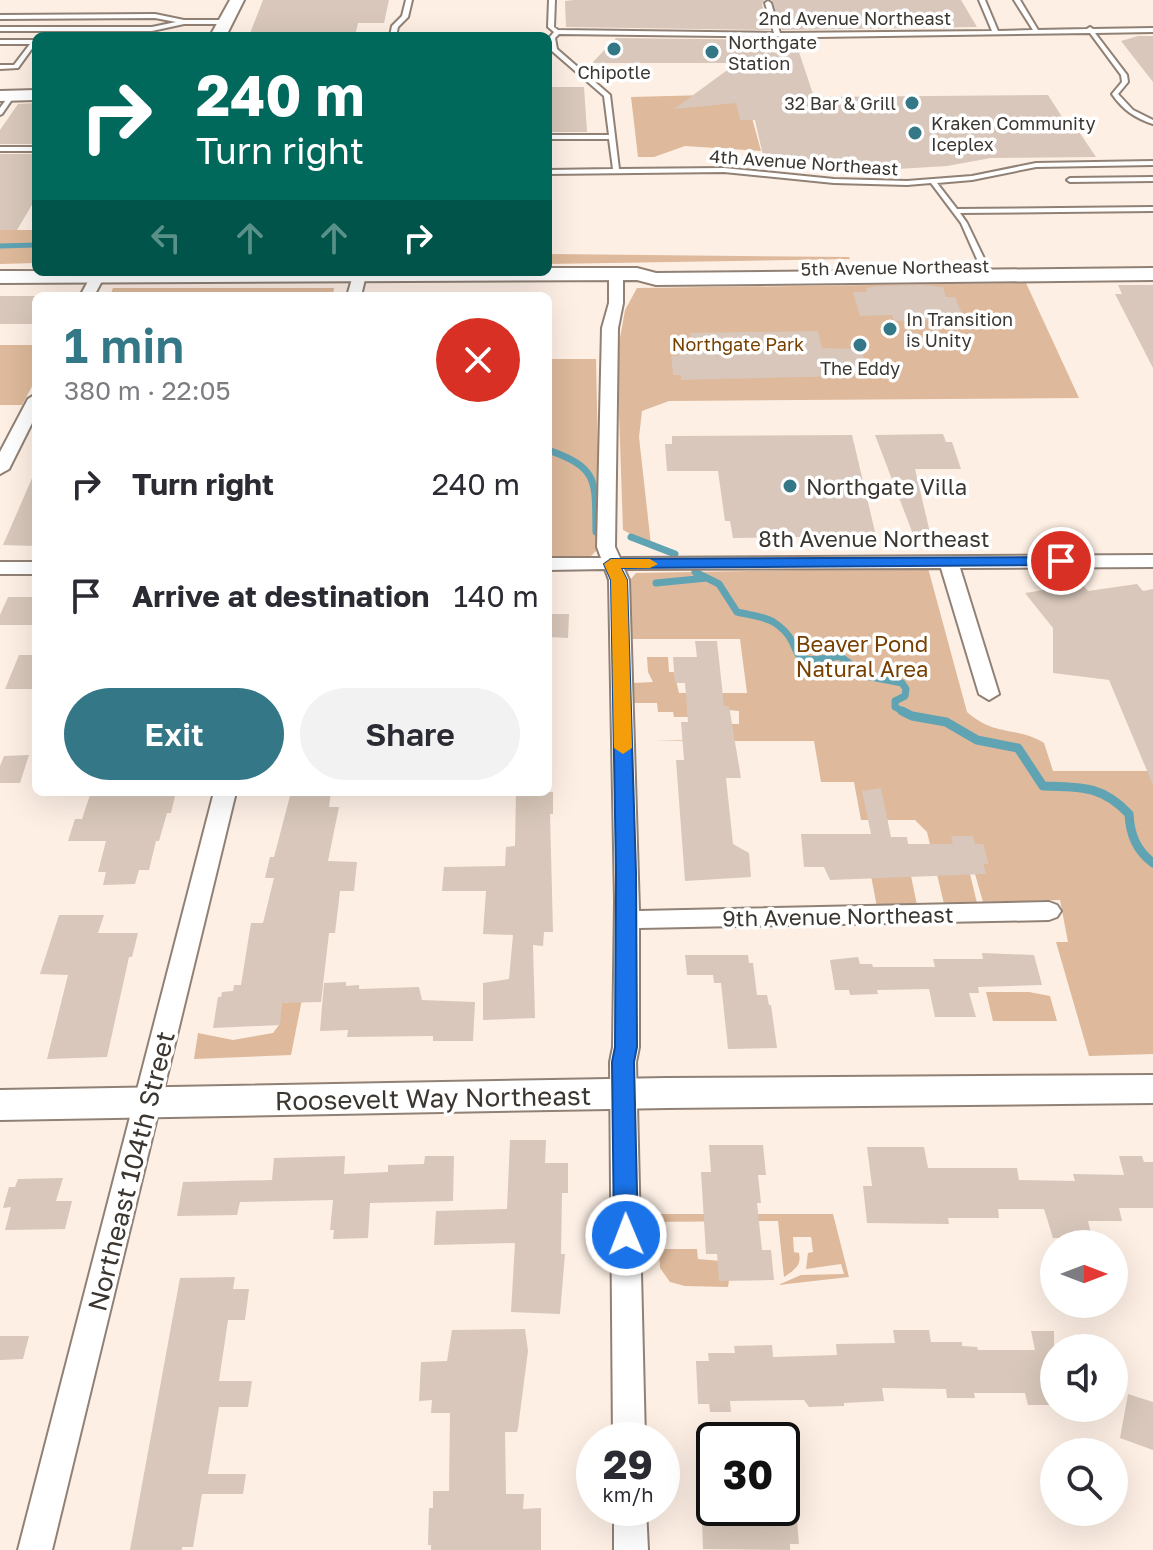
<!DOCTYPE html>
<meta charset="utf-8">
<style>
:root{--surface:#fff;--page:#f2f2f3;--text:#2b2b33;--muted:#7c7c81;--accent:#347887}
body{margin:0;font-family:"Golos Text",sans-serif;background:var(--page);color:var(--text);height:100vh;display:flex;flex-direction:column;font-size:30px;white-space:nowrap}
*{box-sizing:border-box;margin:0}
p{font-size:26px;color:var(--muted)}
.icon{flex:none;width:44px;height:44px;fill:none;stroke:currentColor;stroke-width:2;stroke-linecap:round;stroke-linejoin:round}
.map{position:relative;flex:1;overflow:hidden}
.drawer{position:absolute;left:32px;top:292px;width:520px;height:504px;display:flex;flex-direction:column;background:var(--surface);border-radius:12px;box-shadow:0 8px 32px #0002}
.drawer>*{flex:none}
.banner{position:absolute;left:32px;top:32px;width:520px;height:244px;border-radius:12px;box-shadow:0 8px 32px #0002;background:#00695c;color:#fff;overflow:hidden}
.needle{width:52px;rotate:90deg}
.buttons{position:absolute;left:1040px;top:1230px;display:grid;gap:16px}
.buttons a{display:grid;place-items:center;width:88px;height:88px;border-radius:50%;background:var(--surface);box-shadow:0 8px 32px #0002;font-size:40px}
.speed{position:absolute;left:576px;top:1422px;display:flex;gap:16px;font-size:40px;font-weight:700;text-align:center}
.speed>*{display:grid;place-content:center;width:104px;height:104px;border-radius:50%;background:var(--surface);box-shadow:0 8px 32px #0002;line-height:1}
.speed small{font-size:20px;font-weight:400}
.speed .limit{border:4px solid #111;border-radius:12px;background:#fff;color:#111}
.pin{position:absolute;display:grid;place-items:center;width:68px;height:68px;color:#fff;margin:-34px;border:4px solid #fff;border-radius:50%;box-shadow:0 2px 8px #0007}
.me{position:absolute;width:88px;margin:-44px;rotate:359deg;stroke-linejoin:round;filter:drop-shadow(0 0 6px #0008)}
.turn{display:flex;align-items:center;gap:28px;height:168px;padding:0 32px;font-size:36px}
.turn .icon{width:104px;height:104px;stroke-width:2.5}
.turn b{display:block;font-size:56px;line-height:68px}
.lanes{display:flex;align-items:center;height:76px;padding:0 32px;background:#0003;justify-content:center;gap:40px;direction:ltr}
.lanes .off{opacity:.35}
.round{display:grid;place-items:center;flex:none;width:84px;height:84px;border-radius:42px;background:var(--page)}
.head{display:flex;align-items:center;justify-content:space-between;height:136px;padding:0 32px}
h1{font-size:48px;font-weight:600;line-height:60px;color:var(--accent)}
.primary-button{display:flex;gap:16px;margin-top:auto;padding:16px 32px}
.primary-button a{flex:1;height:92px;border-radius:48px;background:var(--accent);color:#fff;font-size:32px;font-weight:600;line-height:92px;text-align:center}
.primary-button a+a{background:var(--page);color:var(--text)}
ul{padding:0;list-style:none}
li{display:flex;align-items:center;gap:24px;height:112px;padding:0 32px}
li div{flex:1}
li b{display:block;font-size:30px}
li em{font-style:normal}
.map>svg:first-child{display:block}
.green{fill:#deb99b}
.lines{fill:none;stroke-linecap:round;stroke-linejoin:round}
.stream-far2{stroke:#60a3b3;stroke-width:5}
.stream-far1{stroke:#60a3b3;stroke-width:7}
.stream{stroke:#60a3b3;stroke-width:9}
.building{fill:#d8c7ba}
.lane-casing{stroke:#918175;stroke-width:4}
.street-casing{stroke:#918175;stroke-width:4}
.secondary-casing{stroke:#918175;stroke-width:4}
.lane{fill:#fff;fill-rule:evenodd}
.street{fill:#fff;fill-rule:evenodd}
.secondary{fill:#fff;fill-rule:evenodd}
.route{fill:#1a73e8;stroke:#114b97;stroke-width:2}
.slow{fill:#f59e0b}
.poi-dot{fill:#347887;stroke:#fff;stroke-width:3}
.labels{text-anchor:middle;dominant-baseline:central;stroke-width:7;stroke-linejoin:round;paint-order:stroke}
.far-street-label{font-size:18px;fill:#3c3630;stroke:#fff}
.far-poi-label{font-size:18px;fill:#3c3630;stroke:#fff;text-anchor:start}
.far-park-label{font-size:18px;fill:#774000;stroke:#fff}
.poi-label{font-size:22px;fill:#3c3630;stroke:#fff;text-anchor:start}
.street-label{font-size:22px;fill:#3c3630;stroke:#fff}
.park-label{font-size:22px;fill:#774000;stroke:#fff}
.near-street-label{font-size:26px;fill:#3c3630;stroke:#fff}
</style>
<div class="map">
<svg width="1153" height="1550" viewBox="0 0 1153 1550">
<rect width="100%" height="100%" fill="#fdefe4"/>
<path class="green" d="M707 95 746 96 761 151 685 146 654 157H638L631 97Z
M0 230H36V263L0 264Z
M548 254 849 257 850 259 548 264Z
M1026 283 1079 398 669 401 642 411 639 437 651 545 623 530 617 355 625 310 637 288Z
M113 288H334L333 296H110Z
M0 345H36V379L22 405H0Z
M548 359H596L600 547 591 556 548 558Z
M928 568 967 712C995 737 1016 726 1044 743L1053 771H1153V1054L1089 1056 1056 942H1068L1060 900 983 902 975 874H985L983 864H988L983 845 975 844 970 874 977 903 944 904 927 832 915 820H861L854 782H821L814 741H653L691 740 724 724H739V711L687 706 688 717H674L673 712H658L657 703H634L633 683 653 682 648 672 647 657H668L669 672H674L679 693H747L740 639H631L630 580 636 573Z
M864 839 911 876 917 905 877 907Z
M305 984 291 1055 194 1059 198 1033 233 1040 273 1033 279 1025 282 1003H287Z
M986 992H1029L1050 996 1057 1021H993Z
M642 1214H833L849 1277 778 1285 801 1275 844 1274 841 1264 806 1269 808 1253 813 1252 811 1237H793L794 1252 799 1253C802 1266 794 1270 784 1277L778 1221 644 1222Z
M659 1249H697L698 1259 721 1261 729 1280 728 1287 685 1286 670 1282 660 1268Z"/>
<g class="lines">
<path class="stream-far2" d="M0 246 36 245"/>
<path class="stream-far1" d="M548 450C600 468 595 482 596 532
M631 537 675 554
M695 572 719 584 737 612C749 615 765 616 775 623 810 647 778 668 840 656L866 676 902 683 906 689 905 696 895 701V707L906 713
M656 583 707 578"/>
<path class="stream" d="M902 711 912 716 946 722 977 740 1018 748 1043 786C1080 787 1102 785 1129 814 1130 834 1136 850 1153 863"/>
</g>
<path class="building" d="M263 0H389L384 23H358L355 36H249Z
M574 0H764L762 4 770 30 566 27 565 1Z
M772 0H961L977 27 782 30Z
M1138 36H1153V82L1121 41Z
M616 38 795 40 814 97 1048 95 1064 120H1071L1096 157 991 158 947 166 881 170 882 173 834 171 829 159 764 160 755 120H740L736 103 674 109 737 63H592Z
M548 87H584L587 132H548Z
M36 103V144H0V130L18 104Z
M0 154H36V198L17 230H0Z
M923 285 943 287 946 297H955L964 319 894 321 892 315 860 316 853 292H867L866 288 877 286Z
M1118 285H1153V368L1115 294H1122Z
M0 296H36V324H0Z
M818 331 822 348 861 349 869 373H849L850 376 718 379 681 380V375H673L671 356H678L677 350H693L690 333Z
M943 434 946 442H952L961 469H915L931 537 916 542 875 435Z
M852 435 876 536 733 538 730 521H725L718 471H667L665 444H672V436Z
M36 469V546L3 545Z
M1082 584 1088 591 1137 584 1143 591 1153 589V785L1109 680 1053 673V628L1025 593Z
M8 597H36V614L32 625H0V615Z
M548 614H569L568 638 548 637Z
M695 641H717L724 706H729L741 778H726L733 844 749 853 751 877 685 881 676 760H684L681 722H688L685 683H675L673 657H697Z
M19 655H36V689H5Z
M29 755 20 783H0V766L4 756Z
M881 788 891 837H907L908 844H953L951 836H973L975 844H983L988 864H983L986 874 830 880 824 867H804L801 834H871L862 791Z
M91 792H176L171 813H167L159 841H156L149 870H139L135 884 103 885 106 872H98L106 841H68L75 819H82Z
M291 792H331L329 807H339L328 861 357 862 354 891H340L335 933H329L321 1002 282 1003 280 1025 213 1028 218 997H221L222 992 233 991 234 985H241L251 923H263L274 878H265L270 857H274Z
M516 792H553V814H550L553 932H544L543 946 533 945 535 1018 483 1020V983L509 979 513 935 483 934 486 891H442L444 867 505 866 506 847 515 846Z
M59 915H104L98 933H138L132 957H129L107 1057 47 1059 68 975 40 974Z
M982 953 1034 955 1042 985 978 987 979 993H969L976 1017H935L929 989 877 990 878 994 850 995 849 990H835L830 960 858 957 860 964H872L873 967H935L933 959H983Z
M685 955H748L749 963H753L757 995H767L769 1005H771L777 1048 728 1049 721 983H714L713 975H687Z
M346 982V986L359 985V989L419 987 422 1000 475 1002 473 1041H433V1036L347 1037 348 1030 320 1031 324 983Z
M510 1140H546L545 1163H568V1193H562L561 1254H565L560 1314 511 1312 515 1243 434 1245 436 1211 507 1209Z
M709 1145H763L766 1175H758L761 1203H757L762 1250H771L774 1280 719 1281 717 1254H706L701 1172H711Z
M867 1147H924L928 1168H1017L1019 1180 1075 1181 1073 1174 1124 1175 1119 1156H1142L1144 1162H1153V1208H1119L1122 1221H1088L1092 1238H1053L1044 1209H998L999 1218H948L949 1224 867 1223 863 1186H872Z
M345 1156 344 1174 388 1172V1165L424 1164 425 1156H454L453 1201 370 1203 368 1238 333 1239 334 1230H330L333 1200 240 1202 237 1215 177 1216 183 1182 272 1180 274 1158Z
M63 1178 56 1201H72L65 1229 5 1230 11 1207 3 1208 9 1187H15L18 1179Z
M235 1277 233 1289H249L245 1320H228L219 1381H252L248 1407H219L208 1474H246L243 1494H202L193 1547H182V1550H130L180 1278Z
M525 1329 528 1351 518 1428 517 1432H505L506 1494H524L523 1509 541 1508V1550H431V1545H428L429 1508H433V1491H449L450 1413H431L432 1400 419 1401 421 1362 447 1361 452 1330Z
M893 1330H929L931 1342H962V1346L977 1347 978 1350H1035L1031 1331H1054V1405H1028L1025 1393H974L975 1398H947L946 1389 882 1388 884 1401 844 1403V1406L809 1407 804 1400 730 1401 731 1412H710L709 1404H698L696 1361H709L708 1353H735L734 1346 772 1345 773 1357 837 1355 836 1344 895 1343Z
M0 1336H29L23 1359 0 1360Z
M1128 1394 1153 1402V1450L1120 1438Z
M727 1508H796L799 1544H790V1550L703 1549 702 1521H728Z"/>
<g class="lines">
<defs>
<path id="lane" d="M406 0H412L408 17 398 27 396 36H390L392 26 402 16Z
M549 0H555L554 27 558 30 774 33 765 3 768 1 771 3 780 33 992 31 979 0H985L998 31 1033 30 1014 0H1020L1038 30 1087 29 1090 27 1093 29 1153 28V32L1095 33 1127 75 1128 82 1118 94 1133 110 1153 120V124C1135 118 1123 110 1112 94L1122 82 1121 75 1090 33 817 37 559 34 555 38 557 49 610 95 619 169 724 168 834 179 907 181 972 176 1036 163 1153 161V165L1036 167 972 180 937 183 957 209 1153 207V211L960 213 967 223 992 275 988 277 984 275 961 223 931 183 907 185 834 183 724 172 548 174V170L613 169 609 139H548V135H609L604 96 552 51 549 38 554 32 548 27Z
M155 14 184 20H225L228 22 225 24H184L152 31H0V27H152L176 22 155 18 0 19V15Z
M0 40H34L36 43 18 68 0 69V65H14L30 44H0Z
M10 94 15 95 2 114 0 115V108Z
M0 147H36V151H0Z
M1153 177V181L1070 182 1067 180 1070 178Z"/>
<path id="street" d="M616 270 623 274V303L618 328 615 547 620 558 1153 555V567L960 568 999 694 989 700 979 694 941 568 624 569 629 580 639 911 1049 902 1057 905 1061 911 1057 917 1049 920 639 928V1047L636 1062 645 1440H613L610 1062 613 1047 615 901 609 580 605 569 548 570V558H601L597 547 602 328 609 303V274Z
M354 272H364L366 275 361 296H347Z
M97 273 104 277 94 296H80L92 274Z
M36 394V415L9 469 0 474V452L28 399Z
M0 562H36V574H0Z
M214 792H236L52 1550H18Z
M614 1508H646L648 1550H614Z"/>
<path id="secondary" d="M230 0H244L226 36H210Z
M36 90V100L0 101V91Z
M548 268H637L656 273 1153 268V280L656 285 637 280 0 283V271L548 272Z
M1153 1075V1103L667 1108 0 1120V1090L667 1078Z"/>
</defs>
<use href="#lane" class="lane-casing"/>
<use href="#street" class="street-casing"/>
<use href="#secondary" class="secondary-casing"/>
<use href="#lane" class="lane"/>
<use href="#street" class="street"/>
<use href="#secondary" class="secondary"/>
</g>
<path class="route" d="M1061 557 1067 558V565L621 568 627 580 636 873 637 1047 634 1062 638 1235 635 1243 626 1246 618 1243 614 1235 612 1062 615 1047 616 873 611 580 604 564 611 559Z"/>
<path class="slow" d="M611 559H650L658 564 650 568H621L627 580 632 748 623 754 614 748 611 580 604 564Z"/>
<g class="poi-dot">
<circle cx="614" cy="49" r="8"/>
<circle cx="712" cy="52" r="8"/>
<circle cx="912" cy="103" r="8"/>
<circle cx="915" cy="133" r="8"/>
<circle cx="890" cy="329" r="8"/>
<circle cx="860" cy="345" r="8"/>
<circle cx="790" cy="486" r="8"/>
</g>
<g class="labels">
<g class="far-street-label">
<text x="855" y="18">2nd Avenue Northeast</text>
<text transform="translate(804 162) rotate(4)">4th Avenue Northeast</text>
<text transform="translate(895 267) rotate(-1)">5th Avenue Northeast</text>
</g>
<g class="far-poi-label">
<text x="728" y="42">Northgate<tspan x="728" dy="21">Station</tspan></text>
<text x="614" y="72" text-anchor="middle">Chipotle</text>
<text x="896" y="103" text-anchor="end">32 Bar &amp; Grill</text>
<text x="931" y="123">Kraken Community<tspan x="931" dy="21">Iceplex</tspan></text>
<text x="906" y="319">In Transition<tspan x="906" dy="21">is Unity</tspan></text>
<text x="860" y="368" text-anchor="middle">The Eddy</text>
</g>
<g class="far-park-label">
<text x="738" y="344">Northgate Park</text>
</g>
<g class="poi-label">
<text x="806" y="486">Northgate Villa</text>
</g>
<g class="street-label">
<text x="874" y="538">8th Avenue Northeast</text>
<text transform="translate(838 916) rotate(-1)">9th Avenue Northeast</text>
</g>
<g class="park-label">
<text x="862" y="643">Beaver Pond<tspan x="862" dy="25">Natural Area</tspan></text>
</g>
<g class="near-street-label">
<text transform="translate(433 1098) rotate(-1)">Roosevelt Way Northeast</text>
<text transform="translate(131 1171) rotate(-76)">Northeast 104th Street</text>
</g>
</g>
</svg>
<div class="buttons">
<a><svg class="needle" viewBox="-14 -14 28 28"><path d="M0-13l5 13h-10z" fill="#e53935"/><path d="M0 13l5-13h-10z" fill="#7c7c81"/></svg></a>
<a><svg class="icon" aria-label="sound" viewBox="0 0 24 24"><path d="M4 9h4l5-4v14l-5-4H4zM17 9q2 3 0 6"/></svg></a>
<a><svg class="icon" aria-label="search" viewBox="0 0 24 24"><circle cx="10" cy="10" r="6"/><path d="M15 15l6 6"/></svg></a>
</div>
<div class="speed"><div>29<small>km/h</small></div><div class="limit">30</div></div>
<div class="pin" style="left:1061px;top:561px;background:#d93025"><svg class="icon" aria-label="arrive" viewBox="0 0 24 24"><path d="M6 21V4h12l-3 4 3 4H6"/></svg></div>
<svg class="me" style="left:626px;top:1235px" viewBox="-20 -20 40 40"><circle r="17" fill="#1a73e8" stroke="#fff" stroke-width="3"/><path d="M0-11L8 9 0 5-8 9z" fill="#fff"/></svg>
<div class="banner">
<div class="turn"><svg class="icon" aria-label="right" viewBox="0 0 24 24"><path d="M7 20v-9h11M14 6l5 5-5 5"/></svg><div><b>240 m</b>Turn right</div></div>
<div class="lanes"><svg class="icon off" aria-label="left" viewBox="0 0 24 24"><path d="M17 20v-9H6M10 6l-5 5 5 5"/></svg><svg class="icon off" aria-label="ahead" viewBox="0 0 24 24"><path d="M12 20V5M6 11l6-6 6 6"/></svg><svg class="icon off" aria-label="ahead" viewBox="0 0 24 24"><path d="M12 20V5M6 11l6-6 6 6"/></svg><svg class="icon" aria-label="right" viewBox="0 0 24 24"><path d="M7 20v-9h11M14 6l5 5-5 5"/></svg></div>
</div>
<section class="drawer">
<div class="head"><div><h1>1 min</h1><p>380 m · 22:05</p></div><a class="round" style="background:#d93025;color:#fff"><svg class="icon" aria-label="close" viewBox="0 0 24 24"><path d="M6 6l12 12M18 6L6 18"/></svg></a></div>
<ul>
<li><svg class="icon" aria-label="right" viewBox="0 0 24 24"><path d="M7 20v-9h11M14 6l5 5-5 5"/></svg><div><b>Turn right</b></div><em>240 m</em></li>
<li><svg class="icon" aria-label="arrive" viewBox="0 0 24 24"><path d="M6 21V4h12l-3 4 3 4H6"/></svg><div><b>Arrive at destination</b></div><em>140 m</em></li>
</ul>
<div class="primary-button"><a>Exit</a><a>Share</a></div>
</section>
</div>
